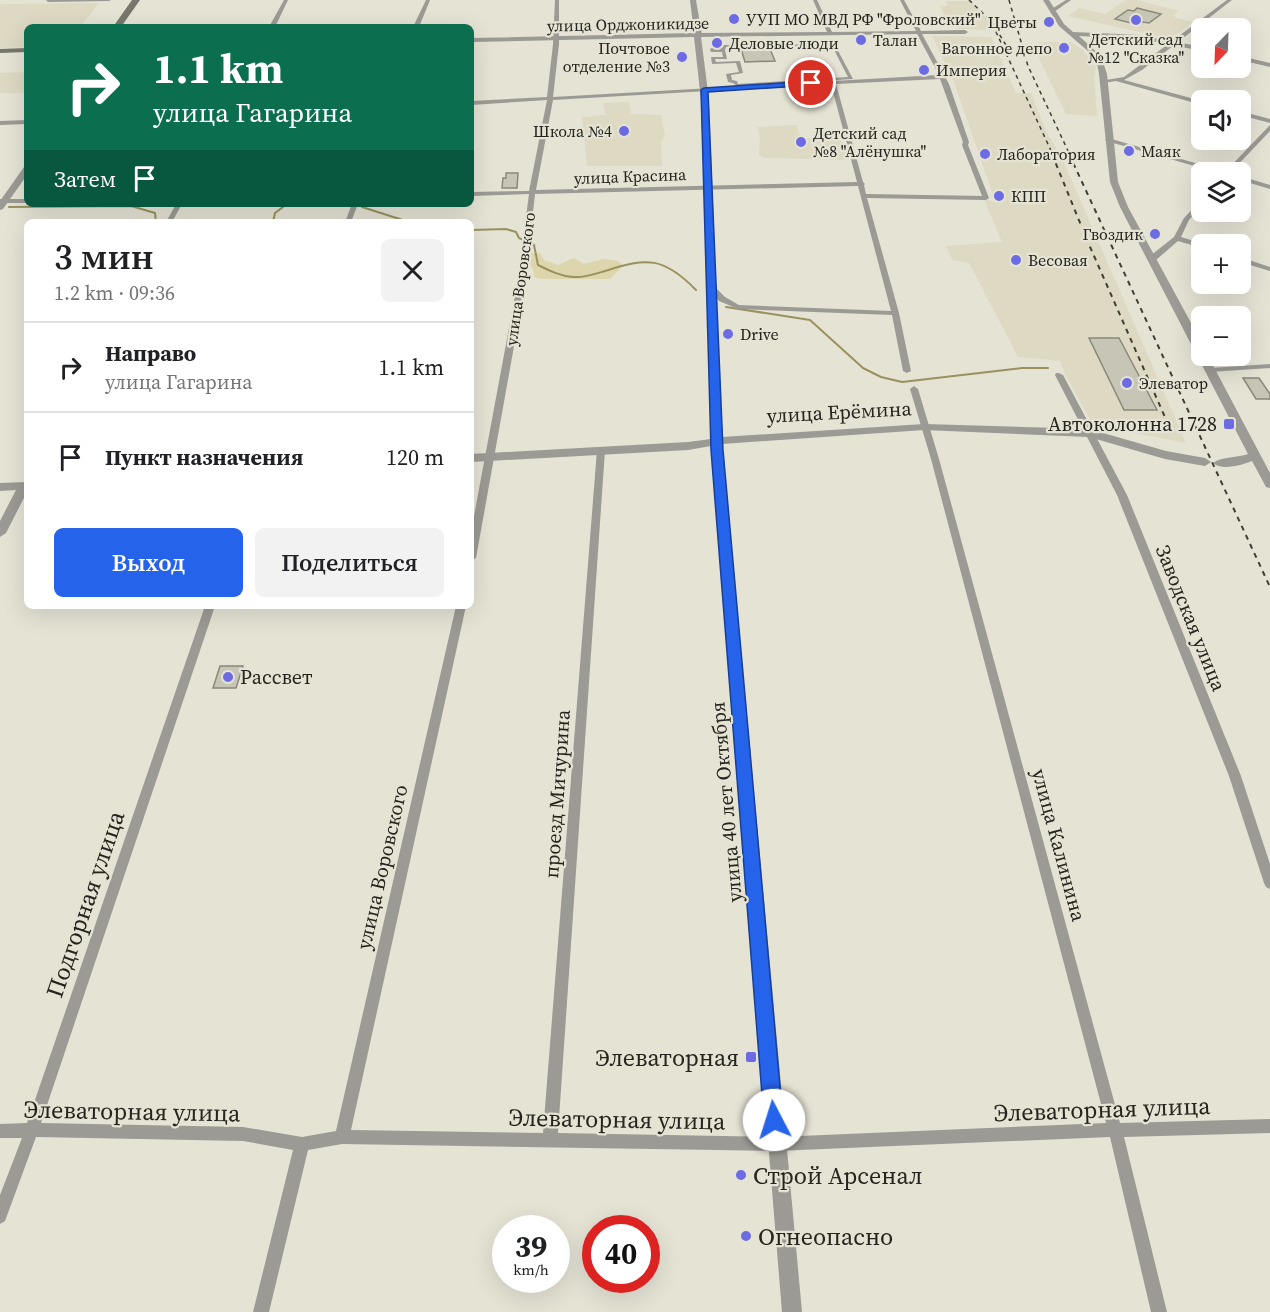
<!DOCTYPE html>
<html lang="ru">
<meta charset="utf-8">
<style>
:root{--surface:#fff;--page:#f2f2f2;--text:#202124;--muted:#757577;--line:#e0e0e0;--accent:#2563eb}
body{margin:0;font-family:"Source Serif 4",serif;background:var(--page);color:var(--text);height:100vh;display:flex;flex-direction:column;font-size:22px;white-space:nowrap}
*{box-sizing:border-box;margin:0}
p{font-size:20px;color:var(--muted)}
.icon{flex:none;width:33px;height:33px;fill:none;stroke:currentColor;stroke-width:2;stroke-linecap:round;stroke-linejoin:round}
.map{position:relative;flex:1;overflow:hidden}
.panel{position:absolute;left:24px;top:219px;width:450px;height:390px;display:flex;flex-direction:column;background:var(--surface);border-radius:9px;box-shadow:0 6px 24px #0002}
.panel>*{flex:none}
.top-card{position:absolute;left:24px;top:24px;width:450px;height:183px;border-radius:9px;box-shadow:0 6px 24px #0002;background:#0b6e4f;color:#fff;overflow:hidden}
.needle{width:39px;rotate:203deg}
.buttons{position:absolute;left:1191px;top:18px;display:grid;gap:12px}
.buttons a{display:grid;place-items:center;width:60px;height:60px;border-radius:9px;background:var(--surface);box-shadow:0 6px 24px #0002;font-size:30px}
.speed{position:absolute;left:492px;top:1215px;display:flex;gap:12px;font-size:30px;font-weight:700;text-align:center}
.speed>*{display:grid;place-content:center;width:78px;height:78px;border-radius:50%;background:var(--surface);box-shadow:0 6px 24px #0002;line-height:1}
.speed small{font-size:15px;font-weight:400}
.speed .limit{border:9px solid #d22;background:#fff;color:#111}
.pin{position:absolute;display:grid;place-items:center;width:51px;height:51px;color:#fff;margin:-26px;border:3px solid #fff;border-radius:50%;box-shadow:0 2px 6px #0007}
.me{position:absolute;width:66px;margin:-33px;rotate:355deg;stroke-linejoin:round;filter:drop-shadow(0 0 4px #0008)}
.turn{display:flex;align-items:center;gap:21px;height:126px;padding:0 30px;font-size:27px}
.turn .icon{width:78px;height:78px;stroke-width:2.5}
.turn b{display:block;font-size:42px;line-height:51px}
.then{display:flex;align-items:center;height:57px;padding:0 30px;background:#0003;gap:12px;font-size:22px}
.round{display:grid;place-items:center;flex:none;width:63px;height:63px;border-radius:9px;background:var(--page)}
.overview{display:flex;align-items:center;justify-content:space-between;height:102px;padding:0 30px}
h1{font-size:36px;font-weight:600;line-height:45px}
.primary-button{display:flex;gap:12px;margin-top:auto;padding:12px 30px}
.primary-button a{flex:1;height:69px;border-radius:9px;background:var(--accent);color:#fff;font-size:24px;font-weight:600;line-height:69px;text-align:center}
.primary-button a+a{background:var(--page);color:var(--text)}
ul{padding:0;list-style:none}
li{display:flex;align-items:center;gap:18px;height:90px;padding:0 30px;border-top:2px solid var(--line)}
li div{flex:1}
li b{display:block;font-size:22px}
li em{font-style:normal}
.map>svg:first-child{display:block}
.built{fill:#ddd9c3}
.green{fill:#ddd6ac}
.lines{fill:none;stroke-linecap:round;stroke-linejoin:round}
.stream{stroke:#9a915f;stroke-width:2}
.building{fill:#c7c5b6;stroke:#8a887a;stroke-width:1.5}
.pedestrian{fill:#9b9a94;fill-rule:evenodd}
.minor{fill:#9b9a94;fill-rule:evenodd}
.tertiary{fill:#9b9a94;fill-rule:evenodd}
.secondary{fill:#78776e;fill-rule:evenodd}
.rail-far1{stroke:#3f3e37;stroke-width:1.5;stroke-dasharray:4 4;stroke-linecap:butt}
.rail{stroke:#3f3e37;stroke-width:2;stroke-dasharray:5 5;stroke-linecap:butt}
.route{fill:#2563eb;stroke:#184099;stroke-width:1.5}
.poi-dot{fill:#6c6be4;stroke:#e5e3d4;stroke-width:2}
.labels{text-anchor:middle;dominant-baseline:central;stroke-width:4.5;stroke-linejoin:round;paint-order:stroke}
.far-poi-label{font-size:16px;fill:#25241e;stroke:#e5e3d4;text-anchor:start}
.far-street-label{font-size:16px;fill:#25241e;stroke:#e5e3d4}
.street-label{font-size:20px;fill:#25241e;stroke:#e5e3d4}
.poi-label{font-size:20px;fill:#25241e;stroke:#e5e3d4;text-anchor:end}
.near-street-label{font-size:24px;fill:#25241e;stroke:#e5e3d4}
.near-poi-label{font-size:24px;fill:#25241e;stroke:#e5e3d4;text-anchor:start}
</style>
<div class="map">
<svg width="1270" height="1312" viewBox="0 0 1270 1312">
<rect width="100%" height="100%" fill="#e5e3d4"/>
<path class="built" d="M1126 0H1136L1180 11 1174 15 1176 18 1193 22 1170 39 1068 16 1079 8 1105 14Z
M946 1H970L983 14 994 30 959 29 953 19H946L940 6H948Z
M99 3 80 27H27V47L0 48V4Z
M932 36 991 37 1016 93H1031L1047 133 1062 158 1186 443 1093 425 1065 374 1060 361 1018 357 969 263 952 260 946 246 1002 242 984 199 994 202 991 189 954 82Z
M1039 42H1071L1083 50 1096 67 1094 78 1097 116 1066 114 1035 50Z
M27 72V93H0V73Z
M629 102 631 114 661 115 665 135 661 143 662 166H587L582 117 605 115 603 103Z
M796 125 801 138 841 140 847 160 764 158 759 155 760 136 757 127Z"/>
<path class="green" d="M530 253H540L544 260 558 265 574 258 584 264 604 259 618 261 623 266 610 279H541L534 277C534 265 527 265 530 253Z"/>
<g class="lines">
<path class="stream" d="M9 207 131 206 155 213 156 222
M362 207 409 222
M273 222 275 213 287 204
M471 230 506 229 516 232 519 238 534 245 538 265C550 271 560 276 573 277 584 278 595 274 605 271 647 257 664 257 696 290
M726 307 810 320 863 368 881 377 902 382 1022 368H1048"/>
</g>
<path class="building" d="M1137 8 1161 14 1149 23 1143 22 1139 25 1115 19 1128 10 1134 11Z
M741 49H770L775 61 745 62Z
M506 173H518L517 188H502L503 178H506Z
M1089 338H1119L1157 410H1124Z
M1243 378H1259L1270 394V399H1256Z
M220 666H243L236 688H213Z"/>
<g class="lines">
<path class="pedestrian" d="M833 44 835 45 853 79 737 86 733 83 728 82 726 74 739 72 736 63 712 64 711 57H723L722 52H712L710 51 711 48H722L724 45ZM832 46 848 77 738 84 737 81 732 80 731 75 743 73 740 61 716 62 715 59H727L725 50 726 47Z"/>
<path class="minor" d="M46 0H111L109 1 48 2Z
M284 0H288L275 27H269Z
M426 0H430L419 27H413Z
M555 0H559V44L553 97 939 75 917 34 699 37 696 35 699 33 827 32 813 0H817L832 32 916 31 900 0H904L921 31 965 30 968 32 965 34H922L949 84 969 142 968 145 989 198 986 200 867 198 899 313 911 371 907 373 903 371 892 315 738 309 719 301 707 288 714 286 725 297 739 305 891 311 858 186 535 194 525 285 476 558 471 561V532L517 285 529 194 471 196V192L529 191 547 100 471 105V101L547 97 553 44ZM940 79 963 142 962 145 982 196 866 194 864 185 865 184 863 182 836 84ZM831 84 857 182 536 190 553 100Z
M1066 0H1071L1054 12H1050V10Z
M1227 0H1232L1142 70 1124 80 1202 101V105L1116 81 1103 83 1100 81 1124 77Z
M1240 111 1270 119V123L1240 115Z
M27 120V124L0 125V121Z
M1270 125V131L1231 172H1225Z
M1108 138 1223 171 1224 172H1216L1106 141 1105 140Z
M1240 176 1270 185V189L1240 180Z
M0 199H27V203H0Z
M1202 199V206L1189 220 1181 237 1204 244H1202V248L1178 241 1156 260H1150V256L1174 237 1184 218Z
M176 204H182L172 222H166Z
M352 204H358L351 222H345Z
M1240 257 1270 267V271L1240 262Z
M1270 364V368L1210 372 1206 370 1210 368Z
M1056 373H1059L1063 375 1127 495 1241 776 1270 864V889L1266 887 1264 883 1229 776 1117 495 1055 375Z
M914 386 918 389 939 459 1120 1123 1270 1119V1133L1124 1137 1167 1312H1151L1110 1137 776 1151 342 1144 308 1150 269 1312H253L293 1150 243 1141 36 1137 5 1221 0 1224V1195L22 1138H0V1124L27 1123 205 606H215L41 1123 243 1127 302 1137 336 1131 456 606H466L351 1130 543 1133 597 450 601 447 605 450 558 1133 776 1137 1106 1123 931 459 910 389Z"/>
<path class="tertiary" d="M690 0H696L702 35 701 37 709 100 722 437 924 424 1089 429 1166 451 1205 458 1211 462 1205 466 1165 459 1089 437 924 430 722 444 802 1312H782L711 446 688 450 471 462V454L688 442 711 439 701 100 694 37 471 42V38L694 33Z
M1043 0H1049L1064 24 1073 32 1141 35 1202 47V51L1141 39 1079 36 1101 56 1107 74 1118 182 1128 207 1202 343V356H1208L1270 473V488L1266 487 1252 461C1242 465 1222 471 1213 463 1222 456 1238 458 1248 454L1120 207 1110 182 1099 74 1096 58 1059 26Z
M1240 56 1270 63V67L1240 60Z
M24 167H27V175L3 209 0 210V201Z
M27 482V492L6 533 0 537V521L16 490 0 491V483Z"/>
<path class="secondary" d="M132 0H140L121 27H113Z
M27 48V52L0 53V49Z"/>
<path class="rail-far1" d="M969 0 991 21
M1009 0 1028 66 1070 155
M1006 45 991 21 1053 155"/>
<path class="rail" d="M1052 154 1087 240 1168 424
M1069 154 1270 587"/>
</g>
<path class="route" d="M811 81 814 85 708 92 723 450 783 1120 780 1126 774 1129 767 1126 764 1120 711 450 701 90 704 88Z"/>
<g class="poi-dot">
<circle cx="734" cy="19" r="6"/>
<circle cx="1136" cy="20" r="6"/>
<circle cx="1049" cy="22" r="6"/>
<circle cx="861" cy="40" r="6"/>
<circle cx="717" cy="43" r="6"/>
<circle cx="1064" cy="48" r="6"/>
<circle cx="682" cy="57" r="6"/>
<circle cx="924" cy="70" r="6"/>
<circle cx="624" cy="131" r="6"/>
<circle cx="801" cy="142" r="6"/>
<circle cx="1129" cy="151" r="6"/>
<circle cx="985" cy="154" r="6"/>
<circle cx="999" cy="196" r="6"/>
<circle cx="1155" cy="234" r="6"/>
<circle cx="1016" cy="260" r="6"/>
<circle cx="728" cy="334" r="6"/>
<circle cx="1127" cy="383" r="6"/>
<rect x="1223" y="418" width="12" height="12" rx="3"/>
<circle cx="228" cy="677" r="6"/>
<rect x="745" y="1051" width="12" height="12" rx="3"/>
<circle cx="741" cy="1175" r="6"/>
<circle cx="746" cy="1236" r="6"/>
</g>
<g class="labels">
<g class="far-poi-label">
<text x="746" y="19">УУП МО МВД РФ "Фроловский"</text>
<text x="1037" y="22" text-anchor="end">Цветы</text>
<text x="1136" y="39" text-anchor="middle">Детский сад<tspan x="1136" dy="18">№12 "Сказка"</tspan></text>
<text x="873" y="40">Талан</text>
<text x="729" y="43">Деловые люди</text>
<text x="670" y="48" text-anchor="end">Почтовое<tspan x="670" dy="18">отделение №3</tspan></text>
<text x="1052" y="48" text-anchor="end">Вагонное депо</text>
<text x="936" y="70">Империя</text>
<text x="612" y="131" text-anchor="end">Школа №4</text>
<text x="813" y="133">Детский сад<tspan x="813" dy="18">№8 "Алёнушка"</tspan></text>
<text x="1141" y="151">Маяк</text>
<text x="997" y="154">Лаборатория</text>
<text x="1011" y="196">КПП</text>
<text x="1143" y="234" text-anchor="end">Гвоздик</text>
<text x="1028" y="260">Весовая</text>
<text x="740" y="334">Drive</text>
<text x="1139" y="383">Элеватор</text>
</g>
<g class="far-street-label">
<text transform="translate(628 24) rotate(-1)">улица Орджоникидзе</text>
<text transform="translate(630 176) rotate(-2)">улица Красина</text>
<text transform="translate(520 279) rotate(-82)">улица Воровского</text>
</g>
<g class="street-label">
<text transform="translate(839 412) rotate(-3)">улица Ерёмина</text>
<text transform="translate(1191 618) rotate(68)">Заводская улица</text>
<text transform="translate(557 794) rotate(-86)">проезд Мичурина</text>
<text transform="translate(726 802) rotate(-95)">улица 40 лет Октября</text>
<text transform="translate(1059 845) rotate(75)">улица Калинина</text>
<text transform="translate(382 867) rotate(-77)">улица Воровского</text>
</g>
<g class="poi-label">
<text x="1217" y="424">Автоколонна 1728</text>
<text x="240" y="677" text-anchor="start">Рассвет</text>
</g>
<g class="near-street-label">
<text transform="translate(85 904) rotate(-71)">Подгорная улица</text>
<text transform="translate(1102 1109) rotate(-2)">Элеваторная улица</text>
<text transform="translate(132 1111) rotate(1)">Элеваторная улица</text>
<text transform="translate(617 1119) rotate(1)">Элеваторная улица</text>
</g>
<g class="near-poi-label">
<text x="739" y="1057" text-anchor="end">Элеваторная</text>
<text x="753" y="1175">Строй Арсенал</text>
<text x="758" y="1236">Огнеопасно</text>
</g>
</g>
</svg>
<div class="buttons">
<a><svg class="needle" viewBox="-14 -14 28 28"><path d="M0-13l5 13h-10z" fill="#e53935"/><path d="M0 13l5-13h-10z" fill="#757577"/></svg></a>
<a><svg class="icon" aria-label="sound" viewBox="0 0 24 24"><path d="M4 9h4l5-4v14l-5-4H4zM17 9q2 3 0 6"/></svg></a>
<a><svg class="icon" aria-label="layers" viewBox="0 0 24 24"><path d="M12 4l9 5-9 5-9-5zM3 14l9 5 9-5"/></svg></a>
<a>+</a>
<a>−</a>
</div>
<div class="speed"><div>39<small>km/h</small></div><div class="limit">40</div></div>
<div class="pin" style="left:811px;top:83px;background:#d93025"><svg class="icon" aria-label="arrive" viewBox="0 0 24 24"><path d="M6 21V4h12l-3 4 3 4H6"/></svg></div>
<svg class="me" style="left:774px;top:1120px" viewBox="-20 -20 40 40"><circle r="19" fill="#fff"/><path d="M0-13L10 11 0 6-10 11z" fill="#2563eb"/></svg>
<div class="top-card">
<div class="turn"><svg class="icon" aria-label="right" viewBox="0 0 24 24"><path d="M7 20v-9h11M14 6l5 5-5 5"/></svg><div><b>1.1 km</b>улица Гагарина</div></div>
<div class="then">Затем<svg class="icon" aria-label="arrive" viewBox="0 0 24 24"><path d="M6 21V4h12l-3 4 3 4H6"/></svg></div>
</div>
<section class="panel">
<div class="overview"><div><h1>3 мин</h1><p>1.2 km · 09:36</p></div><a class="round"><svg class="icon" aria-label="close" viewBox="0 0 24 24"><path d="M6 6l12 12M18 6L6 18"/></svg></a></div>
<ul>
<li><svg class="icon" aria-label="right" viewBox="0 0 24 24"><path d="M7 20v-9h11M14 6l5 5-5 5"/></svg><div><b>Направо</b><p>улица Гагарина</p></div><em>1.1 km</em></li>
<li><svg class="icon" aria-label="arrive" viewBox="0 0 24 24"><path d="M6 21V4h12l-3 4 3 4H6"/></svg><div><b>Пункт назначения</b></div><em>120 m</em></li>
</ul>
<div class="primary-button"><a>Выход</a><a>Поделиться</a></div>
</section>
</div>
